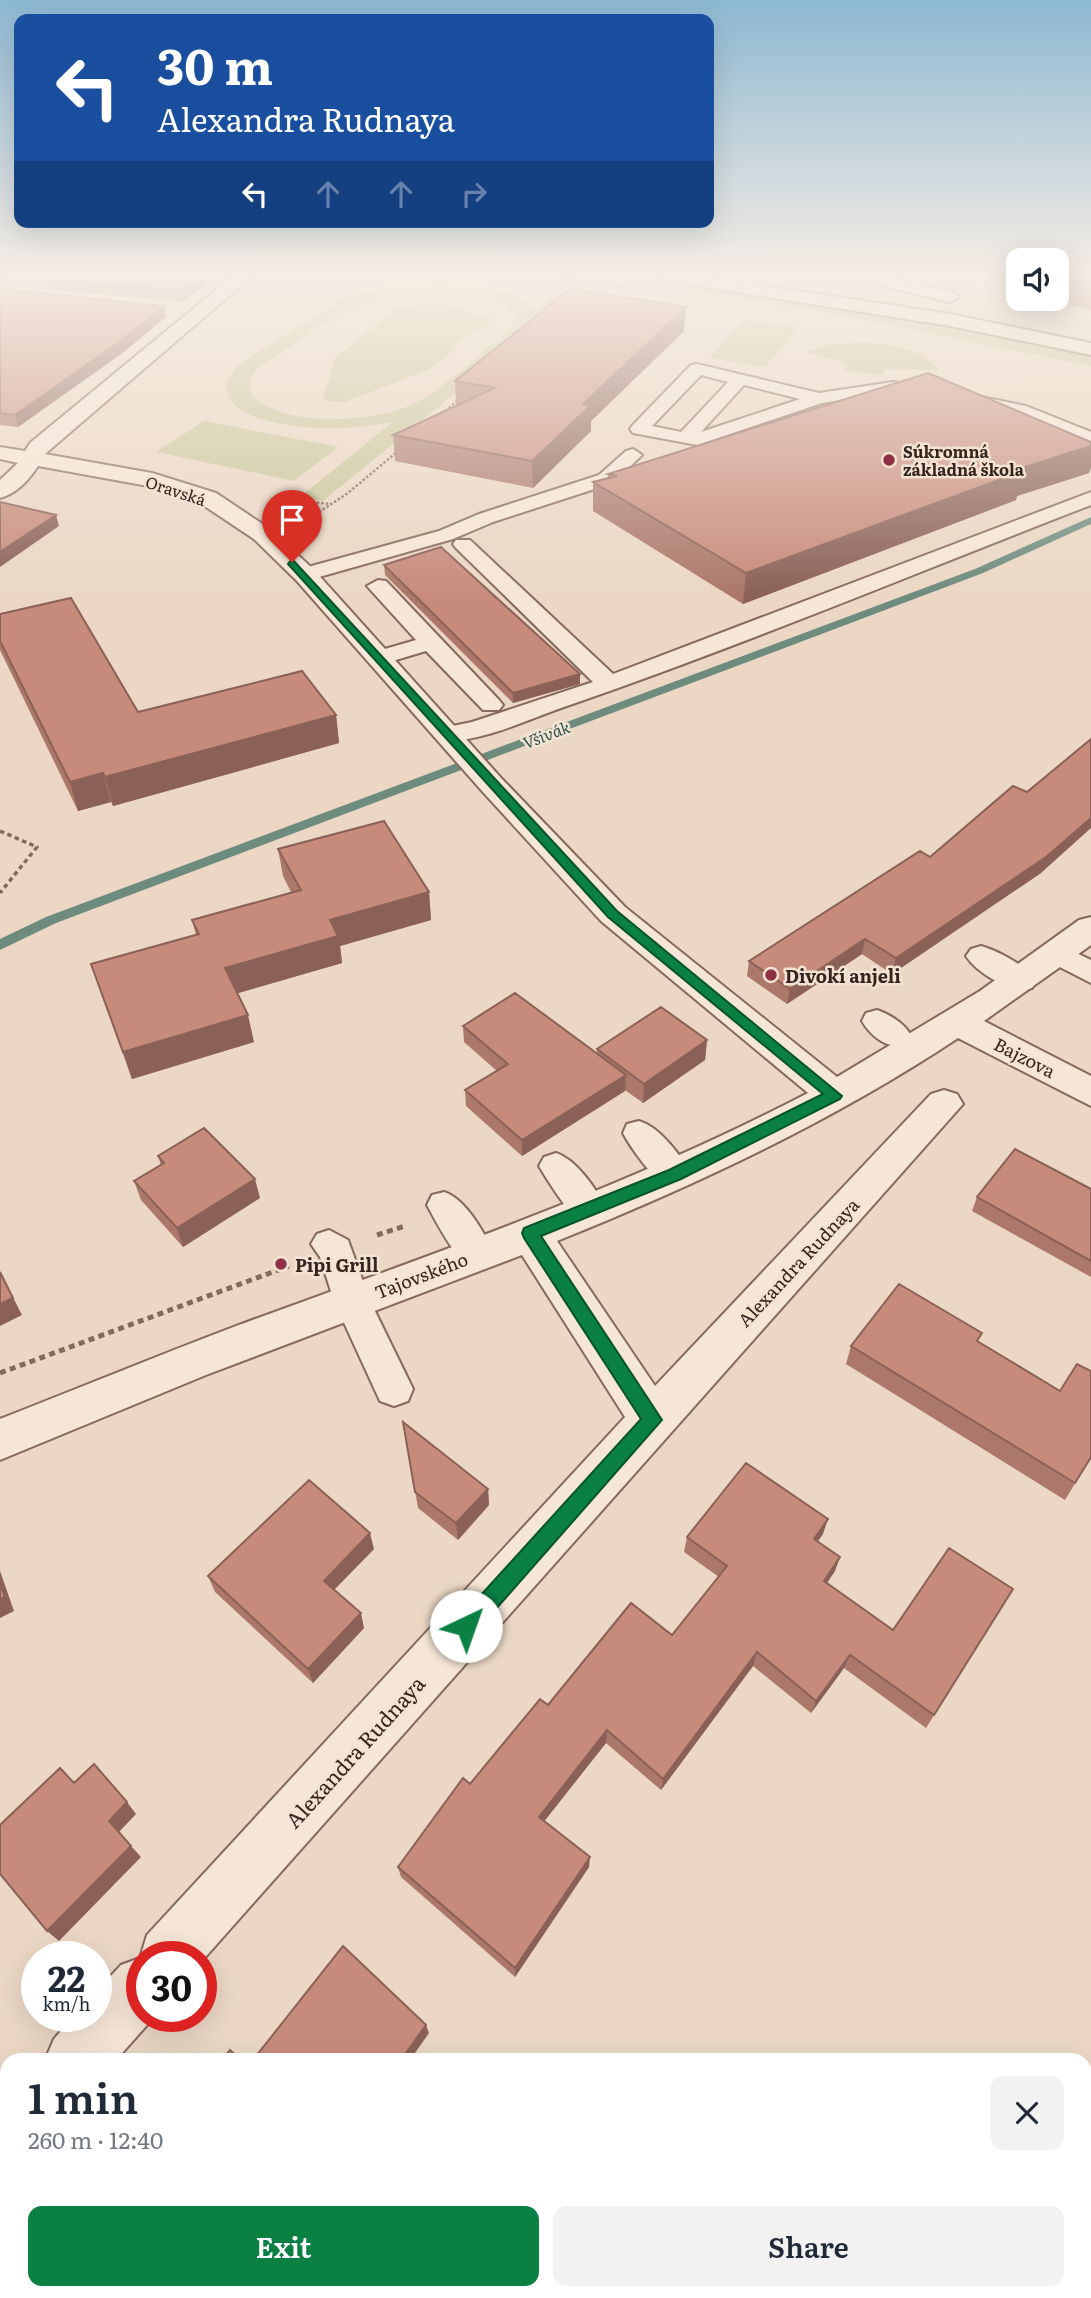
<!DOCTYPE html>
<meta charset="utf-8">
<style>
:root{--surface:#fff;--page:#f2f2f3;--text:#1f2937;--muted:#747a83;--accent:#0b8043}
body{margin:0;font-family:Literata,serif;background:var(--page);color:var(--text);height:100vh;display:flex;flex-direction:column;font-size:26px;white-space:nowrap}
*{box-sizing:border-box;margin:0}
p{font-size:23px;color:var(--muted)}
.icon{flex:none;width:38px;height:38px;fill:none;stroke:currentColor;stroke-width:2;stroke-linecap:round;stroke-linejoin:round}
.map{position:relative;flex:1;overflow:hidden}
.details{position:absolute;left:0px;top:2053px;width:1092px;height:247px;display:flex;flex-direction:column;background:var(--surface);border-radius:21px 21px 0 0;box-shadow:0 7px 28px #0002}
.details>*{flex:none}
.banner{position:absolute;left:14px;top:14px;width:700px;height:214px;border-radius:14px;box-shadow:0 7px 28px #0002;background:#1a4fa0;color:#fff;overflow:hidden}
.fabs{position:absolute;left:1006px;top:248px;display:grid;gap:14px}
.fabs a{display:grid;place-items:center;width:63px;height:63px;border-radius:14px;background:var(--surface);box-shadow:0 7px 28px #0002;font-size:35px}
.speed{position:absolute;left:21px;top:1941px;display:flex;gap:14px;font-size:35px;font-weight:700;text-align:center}
.speed>*{display:grid;place-content:center;width:91px;height:91px;border-radius:50%;background:var(--surface);box-shadow:0 7px 28px #0002;line-height:1}
.speed small{font-size:18px;font-weight:400}
.speed .limit{border:10px solid #d22;background:#fff;color:#111}
.pin{position:absolute;display:grid;place-items:center;width:60px;height:60px;color:#fff;margin:-72px -30px;border-radius:50% 50% 50% 0;rotate:-45deg;box-shadow:0 0 7px #0007}
.pin .icon{rotate:45deg}
.me{position:absolute;width:77px;margin:-38px;rotate:42deg;stroke-linejoin:round;filter:drop-shadow(0 0 5px #0008)}
.turn{display:flex;align-items:center;gap:24px;height:147px;padding:0 28px;font-size:32px}
.turn .icon{width:91px;height:91px;stroke-width:2.5}
.turn b{display:block;font-size:49px;line-height:60px}
.lanes{display:flex;align-items:center;height:66px;padding:0 28px;background:#0003;justify-content:center;gap:35px;direction:ltr}
.lanes .off{opacity:.35}
.round{display:grid;place-items:center;flex:none;width:74px;height:74px;border-radius:14px;background:var(--page)}
.overview{display:flex;align-items:center;justify-content:space-between;height:119px;padding:0 28px}
h1{font-size:42px;font-weight:600;line-height:52px}
.button{display:flex;gap:14px;margin-top:auto;padding:14px 28px}
.button a{flex:1;height:80px;border-radius:14px;background:var(--accent);color:#fff;font-size:28px;font-weight:600;line-height:80px;text-align:center}
.button a+a{background:var(--page);color:var(--text)}
.map>svg:first-child{display:block}
.green{fill:#c8c499;fill-rule:evenodd}
.lines{fill:none;stroke-linecap:round;stroke-linejoin:round}
.stream{fill:#6d8c7e;fill-rule:evenodd}
.service-casing{stroke:#85695c;stroke-width:4}
.minor-casing{stroke:#85695c;stroke-width:4}
.path-far2{stroke:#85695c;stroke-width:2.5;stroke-dasharray:2.5 2;stroke-linecap:butt}
.path-far1{stroke:#85695c;stroke-width:3.5;stroke-dasharray:4.5 3.5;stroke-linecap:butt}
.path{stroke:#85695c;stroke-width:5;stroke-dasharray:6 4.5;stroke-linecap:butt}
.service{fill:#f6e6d7;fill-rule:evenodd}
.minor{fill:#f6e6d7;fill-rule:evenodd}
.wall{fill:#ab786b}
.shaded-wall{fill:#8b6157}
.building{fill:#c78b7c;stroke:#8b6157;stroke-width:2}
.route{fill:#0b8043;stroke:#07532c;stroke-width:2}
.poi-dot{fill:#903045;stroke:#f3e3d3;stroke-width:2.5}
.labels{text-anchor:middle;dominant-baseline:central;stroke-width:5;stroke-linejoin:round;paint-order:stroke}
.far-poi-label{font-size:16px;font-weight:bold;fill:#36251f;stroke:#f3e3d3;text-anchor:start}
.far-street-label{font-size:16px;fill:#36251f;stroke:#f3e3d3}
.far-water-label{font-size:16px;font-style:italic;fill:#2f544a;stroke:#f3e3d3}
.poi-label{font-size:18px;font-weight:bold;fill:#36251f;stroke:#f3e3d3;text-anchor:start}
.street-label{font-size:18px;fill:#36251f;stroke:#f3e3d3}
.near-street-label{font-size:21px;fill:#36251f;stroke:#f3e3d3}
</style>
<div class="map">
<svg width="1091" height="2298" viewBox="0 0 1091 2298">
<rect width="100%" height="100%" fill="#ebd7c4"/>
<path class="green" d="M443 282C473 284 514 286 534 311L558 292 576 295 323 501 301 496 393 422C368 426 343 429 317 428 284 427 198 414 237 366L348 296 400 283ZM450 289C470 292 527 298 511 329 482 352 454 379 423 399 386 423 278 431 250 392V379L257 369C328 322 360 287 450 289Z
M693 286 877 314 1091 355V366L824 312 687 291Z
M424 303 449 305 495 320 457 342 451 352 430 369 345 402H331L323 398 336 357 396 310Z
M744 320 797 328 765 367 709 358Z
M865 342C891 345 922 348 938 370L885 369 882 375 844 370 847 364 806 352 828 345Z
M204 421 338 447 294 481 156 452Z"/>
<g class="lines">
<path class="stream" d="M1091 517V524L983 573 56 923 0 950V939L46 917 975 569Z"/>
<defs>
<path id="service" d="M697 364 819 393 893 382 926 388 929 392 920 397 893 392 822 403 697 445 633 433 630 429 633 425 691 365ZM701 375 728 382 681 432 652 426ZM744 385 800 399 701 432Z
M967 394 1026 406 1091 432V445L1015 414 961 403 958 399Z
M633 449 642 455 613 483 493 522 453 539 305 581 294 575 297 570 439 531 479 514 599 475 626 451Z
M1091 492V505C915 573 739 647 561 708 529 719 471 747 438 739L435 734 438 729 472 722 593 682 456 548 453 544 456 540H470L613 674Z
M378 580 386 581 499 700 503 705 499 710H483L426 651 379 665 371 663 368 658 371 653 416 640 367 586Z
M1058 944 1091 960V983L1048 961 1043 954 1048 947Z
M981 946C998 951 1026 965 1036 981L1032 988C1011 994 977 973 966 956L971 949Z
M877 1010C891 1015 905 1024 912 1037L908 1045C889 1050 872 1038 862 1021L866 1013Z
M639 1121C660 1127 681 1156 692 1175L687 1184C679 1187 673 1189 665 1185 653 1179 629 1145 623 1133L627 1124Z
M556 1153C577 1160 597 1190 607 1210L602 1220C594 1222 588 1225 580 1220 569 1215 546 1178 539 1166L544 1157Z
M444 1192C466 1199 484 1233 495 1254L490 1264C481 1267 476 1269 468 1265 456 1260 434 1218 427 1205L432 1195Z
M329 1230 348 1240 370 1301 413 1389 408 1401 394 1406 380 1401 334 1301 320 1257 311 1244 317 1234Z"/>
<path id="minor" d="M233 276H252L45 454 152 473 216 493 270 529 314 570 502 779 625 907 837 1077 980 991 1079 920 1091 917V945L984 1021 1091 1076V1106L958 1038C833 1121 696 1185 557 1241L655 1386 931 1094 944 1090 957 1094 963 1104 201 1962V1956H142V2016H155L116 2060H45L54 2039 74 2016H96V1992L121 1965 140 1958 147 1935 625 1417 522 1255 206 1375 0 1460V1419C79 1388 157 1356 236 1326 430 1255 624 1189 808 1093L601 921 482 791 296 580 254 539 200 503 148 486 38 466C29 480 16 494 0 498V480L18 463 0 459V447L25 451 30 443Z
M658 276H699L950 314 1091 343V355L950 326 667 281Z
M857 276H886L956 293 959 297 950 302 860 280Z
M7 2104V2171L0 2174V2107Z"/>
</defs>
<use href="#service" class="service-casing"/>
<use href="#minor" class="minor-casing"/>
<path class="path-far2" d="M550 276 632 288
M584 295 603 276
M442 414 459 399
M281 499 332 504
M304 522 348 493 398 451"/>
<path class="path-far1" d="M0 831 37 847 0 893"/>
<path class="path" d="M377 1235 405 1226
M0 1373 289 1266"/>
<use href="#service" class="service"/>
<use href="#minor" class="minor"/>
</g>
<path class="wall" d="M0 276H207L208 282 184 302 0 285Z
M1057 276H1091V310L1048 299H1057Z
M0 289 166 317 121 354 18 427 0 425Z
M684 331 591 421V431L533 488 395 461 393 435 456 406 455 381Z
M1091 442V467L1089 473 1017 496 1016 500 743 604 593 511V482L608 478V474Z
M384 565 580 674V684L513 703 385 575Z
M0 614 138 712 336 715 339 743 113 806 111 802 78 811 0 650Z
M278 849 429 892 431 920 340 946 342 963 237 993 254 1042 132 1079 91 964 196 935 192 920 291 892 283 876Z
M930 857 1041 873 892 974 862 954 787 1004 747 976 749 961Z
M463 1026 597 1053V1049L707 1040 705 1060 643 1103 625 1090V1091L522 1156 466 1106 465 1090 497 1071 464 1042Z
M158 1156 260 1198 183 1247 141 1200 134 1181 161 1165Z
M1091 1189V1277L972 1211 977 1197Z
M978 1342 1091 1457 1065 1500 846 1364 851 1346Z
M403 1422 488 1489 489 1505 458 1540 418 1508Z
M823 1534 817 1542 835 1571 827 1583 893 1630 1013 1589 926 1728 844 1668 811 1713 753 1666 661 1790 606 1743 544 1821 589 1867 515 1977 401 1877 398 1867 470 1784 548 1705 672 1635 719 1577 684 1552 687 1537Z
M374 1549 334 1590 364 1628 313 1683 215 1592 208 1576Z
M1091 2273V2298H1080L1083 2292H1085V2287Z"/>
<path class="shaded-wall" d="M201 276H207L208 282 184 302 182 291Z
M164 306 166 317 121 354 18 427 15 415Z
M686 307 684 331 591 421V431L533 488 532 461 583 404Z
M1091 446V467L1089 473 1017 496 1016 500 743 604 746 573 1019 469Z
M56 515 59 526 0 567V552Z
M580 674V684L513 703V693Z
M336 715 339 743 113 806 105 777Z
M103 773 111 802 78 811 70 782Z
M1091 818V828L1041 873 892 974 896 958Z
M429 892 431 920 340 946 342 963 232 995 225 968 330 920Z
M865 939 862 954 787 1004 790 989Z
M248 1015 254 1042 132 1079 123 1052Z
M707 1040 705 1060 643 1103 644 1084Z
M626 1075 625 1091 522 1156V1140Z
M255 1179 260 1198 183 1247 177 1228Z
M2 1276 22 1315 0 1326V1304Z
M488 1489 489 1505 458 1540 456 1523Z
M828 1519 823 1534 809 1554 814 1539Z
M370 1533 374 1549 328 1596 324 1581Z
M840 1557 835 1571 818 1595 824 1581Z
M0 1571 14 1611 0 1618Z
M361 1613 364 1628 313 1683 308 1669Z
M757 1652 753 1666 661 1790 663 1779Z
M850 1655 844 1668 811 1713 816 1701Z
M607 1730 606 1743 539 1828V1817Z
M127 1802 136 1814 118 1833 109 1821Z
M131 1846 141 1857 59 1941 47 1931Z
M590 1857 589 1867 515 1977V1968Z
M426 2025 429 2033 410 2060H401Z
M247 2292H256L252 2298H243Z"/>
<path class="building" d="M13 276H201L182 291Z
M1074 276H1091V280Z
M0 289 164 306 119 342 15 415 0 413Z
M570 289 686 307 583 404 591 405 532 461 393 435 495 388 455 381Z
M928 373 1091 442V446L1019 469 1023 471 746 573 593 482 617 476 608 474Z
M0 502 56 515 0 552Z
M441 547 580 674 513 693 384 565Z
M71 598 138 712 302 671 336 715 105 777 103 773 70 782 0 641V614Z
M1091 739V818L1046 857 896 958 865 939 790 989 749 961 920 851 930 857 1013 786 1027 792Z
M384 821 429 892 330 920 338 936 225 968 248 1015 123 1052 91 964 199 934 192 920 301 890 278 849Z
M515 993 626 1075 522 1140 465 1090 508 1064 463 1026Z
M661 1007 707 1040 644 1084 597 1049Z
M204 1128 255 1179 177 1228 134 1181 164 1163 158 1156Z
M1015 1149 1091 1189V1261L977 1197Z
M0 1272 13 1298 0 1304Z
M899 1284 982 1333 977 1341 1060 1391 1077 1364 1091 1371V1457L1075 1483 851 1346Z
M403 1422 488 1489 456 1523 415 1492Z
M746 1463 828 1519 814 1539 840 1557 824 1581 893 1630 949 1548 1013 1589 934 1715 850 1655 816 1701 757 1652 663 1779 607 1730 539 1817 590 1857 515 1968 398 1867 463 1778 470 1784 540 1699 548 1705 631 1603 672 1635 727 1566 687 1537Z
M309 1480 370 1533 324 1581 361 1613 308 1669 208 1576Z
M0 1584 5 1597 0 1599Z
M94 1764 127 1802 109 1821 131 1846 47 1931 0 1874V1825L60 1768 74 1783Z
M343 1946 426 2025 401 2060H253Z
M230 2050 240 2060H222Z
M52 2292H247L243 2298H47Z
M323 2292H407L412 2298H328Z"/>
<linearGradient id="sky" x2="0" y2="1"><stop stop-color="#8db8d2"/><stop offset="0.46" stop-color="#f6ede4"/><stop offset="1" stop-color="#f6ede4" stop-opacity="0"/></linearGradient>
<rect width="1091" height="597" fill="url(#sky)"/>
<path class="route" d="M292 559 617 911 842 1096 840 1099 681 1179 541 1236 662 1420 474 1634 466 1637 459 1634 456 1626 459 1619 641 1419 524 1238 522 1233 524 1228 669 1170 823 1094 608 917 288 564Z"/>
<g class="poi-dot">
<circle cx="889" cy="460" r="7"/>
<circle cx="771" cy="975" r="7"/>
<circle cx="281" cy="1264" r="7"/>
</g>
<g class="labels">
<g class="far-poi-label">
<text x="903" y="451">Súkromná<tspan x="903" dy="18">základná škola</tspan></text>
</g>
<g class="far-street-label">
<text transform="translate(176 490) rotate(18)">Oravská</text>
</g>
<g class="far-water-label">
<text transform="translate(546 734) rotate(-21)">Všivák</text>
</g>
<g class="poi-label">
<text x="785" y="975">Divokí anjeli</text>
<text x="295" y="1264">Pipi Grill</text>
</g>
<g class="street-label">
<text transform="translate(1025 1057) rotate(27)">Bajzova</text>
<text transform="translate(798 1262) rotate(-47)">Alexandra Rudnaya</text>
<text transform="translate(421 1275) rotate(-21)">Tajovského</text>
</g>
<g class="near-street-label">
<text transform="translate(354 1751) rotate(-48)">Alexandra Rudnaya</text>
</g>
</g>
</svg>
<div class="fabs">
<a><svg class="icon" aria-label="sound" viewBox="0 0 24 24"><path d="M4 9h4l5-4v14l-5-4H4zM17 9q2 3 0 6"/></svg></a>
</div>
<div class="speed"><div>22<small>km/h</small></div><div class="limit">30</div></div>
<div class="pin" style="left:292px;top:562px;background:#d93025"><svg class="icon" aria-label="arrive" viewBox="0 0 24 24"><path d="M6 21V4h12l-3 4 3 4H6"/></svg></div>
<svg class="me" style="left:466px;top:1626px" viewBox="-20 -20 40 40"><circle r="19" fill="#fff"/><path d="M0-13L10 11 0 6-10 11z" fill="#0b8043"/></svg>
<div class="banner">
<div class="turn"><svg class="icon" aria-label="left" viewBox="0 0 24 24"><path d="M17 20v-9H6M10 6l-5 5 5 5"/></svg><div><b>30 m</b>Alexandra Rudnaya</div></div>
<div class="lanes"><svg class="icon" aria-label="left" viewBox="0 0 24 24"><path d="M17 20v-9H6M10 6l-5 5 5 5"/></svg><svg class="icon off" aria-label="ahead" viewBox="0 0 24 24"><path d="M12 20V5M6 11l6-6 6 6"/></svg><svg class="icon off" aria-label="ahead" viewBox="0 0 24 24"><path d="M12 20V5M6 11l6-6 6 6"/></svg><svg class="icon off" aria-label="right" viewBox="0 0 24 24"><path d="M7 20v-9h11M14 6l5 5-5 5"/></svg></div>
</div>
<section class="details">
<div class="overview"><div><h1>1 min</h1><p>260 m · 12:40</p></div><a class="round"><svg class="icon" aria-label="close" viewBox="0 0 24 24"><path d="M6 6l12 12M18 6L6 18"/></svg></a></div>
<div class="button"><a>Exit</a><a>Share</a></div>
</section>
</div>
